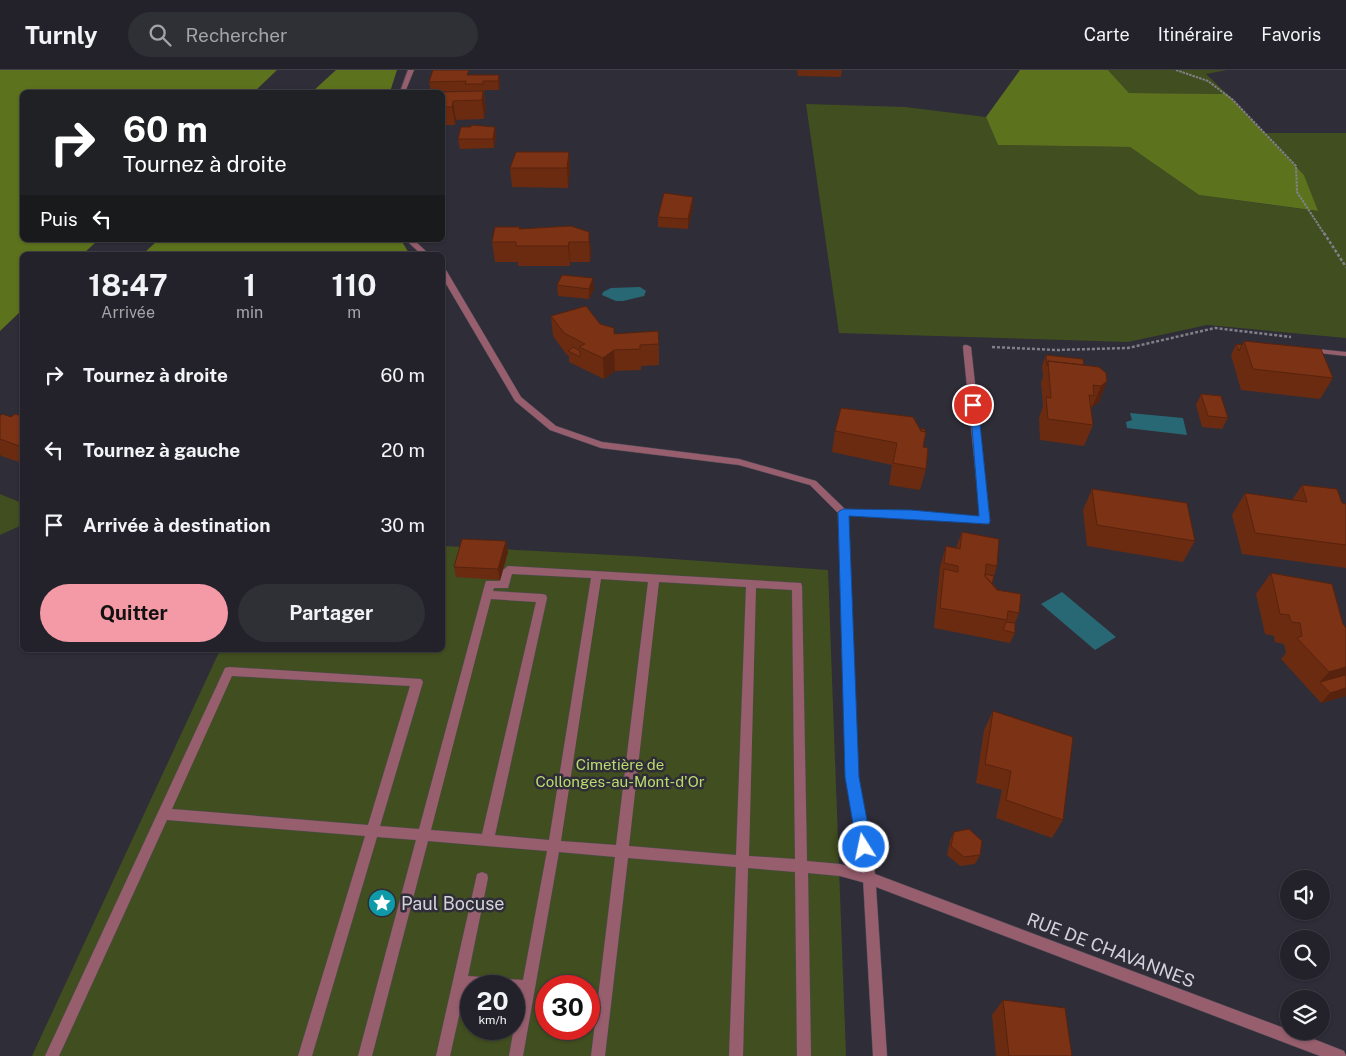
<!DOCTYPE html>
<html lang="fr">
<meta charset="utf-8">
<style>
:root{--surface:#23222a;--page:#2f2f36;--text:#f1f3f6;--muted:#a3a4a8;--line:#403f47;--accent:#f49aa6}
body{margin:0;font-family:"Public Sans",sans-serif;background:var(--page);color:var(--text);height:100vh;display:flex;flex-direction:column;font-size:19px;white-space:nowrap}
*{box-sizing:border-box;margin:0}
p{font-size:16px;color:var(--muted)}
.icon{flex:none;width:28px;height:28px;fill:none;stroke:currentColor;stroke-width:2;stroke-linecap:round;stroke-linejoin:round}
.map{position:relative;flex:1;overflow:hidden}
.panel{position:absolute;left:20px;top:182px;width:425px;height:400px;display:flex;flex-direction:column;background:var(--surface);border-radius:8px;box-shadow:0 1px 4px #0004,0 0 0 1px var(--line)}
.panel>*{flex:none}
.banner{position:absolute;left:20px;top:20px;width:425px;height:152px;border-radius:8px;box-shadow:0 1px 4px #0004,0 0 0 1px var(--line);background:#202124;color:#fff;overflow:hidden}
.controls{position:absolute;left:1280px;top:800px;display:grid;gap:10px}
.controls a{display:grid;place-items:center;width:50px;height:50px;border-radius:50%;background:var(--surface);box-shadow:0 1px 4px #0004,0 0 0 1px var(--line);font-size:25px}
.speed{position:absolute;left:460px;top:905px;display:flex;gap:10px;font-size:25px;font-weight:700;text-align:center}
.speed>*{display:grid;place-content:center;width:65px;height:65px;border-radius:50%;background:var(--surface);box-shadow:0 1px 4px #0004,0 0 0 1px var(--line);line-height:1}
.speed small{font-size:12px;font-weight:400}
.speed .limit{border:8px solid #d22;background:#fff;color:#111}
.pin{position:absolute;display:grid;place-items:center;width:42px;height:42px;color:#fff;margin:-21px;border:2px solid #fff;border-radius:50%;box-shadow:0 1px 5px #0007}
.me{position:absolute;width:55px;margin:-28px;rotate:350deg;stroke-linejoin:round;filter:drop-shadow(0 0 4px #0008)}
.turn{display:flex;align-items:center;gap:18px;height:105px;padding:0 20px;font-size:22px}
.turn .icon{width:65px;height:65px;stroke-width:2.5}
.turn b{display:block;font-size:35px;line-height:42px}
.then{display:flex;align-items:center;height:48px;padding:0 20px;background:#0003;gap:10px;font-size:19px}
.eta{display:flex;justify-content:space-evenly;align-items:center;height:85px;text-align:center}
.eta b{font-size:30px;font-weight:700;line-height:35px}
.action{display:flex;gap:10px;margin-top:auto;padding:10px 20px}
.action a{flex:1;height:58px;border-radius:30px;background:var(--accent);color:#111;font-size:20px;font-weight:700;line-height:58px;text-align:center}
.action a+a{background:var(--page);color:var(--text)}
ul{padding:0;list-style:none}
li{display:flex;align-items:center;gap:15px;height:75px;padding:0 20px}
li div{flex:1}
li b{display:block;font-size:19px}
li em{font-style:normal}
header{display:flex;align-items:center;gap:30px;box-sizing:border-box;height:70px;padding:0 25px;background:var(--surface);border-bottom:1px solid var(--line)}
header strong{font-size:24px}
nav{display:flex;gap:28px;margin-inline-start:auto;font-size:18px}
.search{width:350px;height:45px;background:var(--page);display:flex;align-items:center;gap:12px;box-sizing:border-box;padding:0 18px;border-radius:28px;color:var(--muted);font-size:19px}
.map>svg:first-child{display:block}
.green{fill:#414e1f;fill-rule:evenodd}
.forest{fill:#5d721d}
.water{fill:#286874}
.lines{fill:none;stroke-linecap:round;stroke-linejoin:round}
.lane-casing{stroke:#4d4b55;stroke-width:1}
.street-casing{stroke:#4d4b55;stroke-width:1}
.path-far1{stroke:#818089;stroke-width:2;stroke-dasharray:2.5 1;stroke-linecap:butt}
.path{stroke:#818089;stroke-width:2.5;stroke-dasharray:3 2;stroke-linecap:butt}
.lane{fill:#975e6e;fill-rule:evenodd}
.street{fill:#975e6e;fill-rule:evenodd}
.wall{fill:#6b2b11}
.shaded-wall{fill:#57230e}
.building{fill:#7c3214;stroke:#57230e}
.route{fill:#1a73e8;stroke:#114b97}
.labels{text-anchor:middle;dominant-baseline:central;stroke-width:5;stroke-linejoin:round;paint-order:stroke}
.park-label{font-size:15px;fill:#bbdb6d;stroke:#2f2d38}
.near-poi-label{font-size:18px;fill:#d3d2d9;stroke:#2f2d38;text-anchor:start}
.near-street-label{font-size:18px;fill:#d3d2d9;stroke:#2f2d38}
</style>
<header>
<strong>Turnly</strong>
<div class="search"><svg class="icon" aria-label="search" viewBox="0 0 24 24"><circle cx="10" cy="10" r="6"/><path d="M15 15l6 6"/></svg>Rechercher</div>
<nav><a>Carte</a><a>Itinéraire</a><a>Favoris</a></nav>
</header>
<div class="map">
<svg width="1346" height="986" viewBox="0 0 1346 986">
<rect width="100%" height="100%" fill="#2f2d38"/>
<path class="green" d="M1108 0H1227L1206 4 1227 24 1129 23Z
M806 34 905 37 986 47 998 75 1130 77 1199 125 1317 141 1304 105 1264 63H1346V268L1207 255 1128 272 839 263Z
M0 424 22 433V455L0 465Z
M443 476 631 486 828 500 846 986H32L220 580H442ZM471 916H514V959H471ZM546 916H589V959H546Z"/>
<path class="forest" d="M0 0H277L254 22H22V170H98L82 185H22V240L0 261Z
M336 0H397L390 22H312Z
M1020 0H1108L1129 23 1227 24 1304 105 1318 141 1199 125 1130 77 998 75 986 47Z
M158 170H401L410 185H142Z"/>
<path class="water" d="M640 217 646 221 644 226 623 231H616L602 225 603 222 611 218Z
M1130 343 1183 348 1187 365 1127 358 1126 352 1132 350Z
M1062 522 1116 567 1095 580 1041 534Z"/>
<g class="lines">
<defs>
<path id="lane" d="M964 275H967L971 277 990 451 988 453 985 454 911 447 840 444 838 442 843 439 911 441 980 447 963 277Z
M1307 278 1346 282V286L1310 282H1307Z
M508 496 801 513 802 516 807 791 840 794 874 804 875 808 874 812 869 814 840 806 808 803 811 986H797L795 802 748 798 743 986H729L736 797 628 788 605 986H591L615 787 559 782 523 986H509L520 923H514V916H471V920L465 919 450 986H436L477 804 482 802 487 804 488 808 468 906 523 910 547 781 428 771 372 986H358L416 770 377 767 312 986H298L365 766 167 750 59 986H45L225 598 229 597 421 609 423 612 380 756 419 759 485 514 486 511H500L503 500ZM512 504 591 508 549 770 495 765 547 528 546 525 542 524 493 521 494 518H508ZM601 509 648 512 616 775 561 771ZM659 512 746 517 736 785 629 776ZM756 518 792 520 795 789 749 786ZM491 529 536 532 482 764 431 760ZM232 606 410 616 368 755 172 739Z"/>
<path id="street" d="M408 0H414L405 22H400Z
M406 170H414L430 185H422Z
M442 198 446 200 521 327 556 356 602 372 739 389 816 411 846 440 848 442 858 707 875 804 1289 960V961H1293L1339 979 1344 981 1346 986H1320L876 817 887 986H873L863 808 846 707 838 443 810 415 739 395 601 378 550 360 515 331 442 207Z"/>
</defs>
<use href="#lane" class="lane-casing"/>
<use href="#street" class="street-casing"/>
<path class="path-far1" d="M1176 0 1208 11 1233 30 1296 96 1297 122 1325 165"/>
<path class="path" d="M1324 163 1346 197
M992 277 1056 280 1128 278 1215 258 1291 267"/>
<use href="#lane" class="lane"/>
<use href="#street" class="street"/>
</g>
<path class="wall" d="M797 0H842L841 7 798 6Z
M470 5H499L500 14 499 20H485L484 23 486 40 484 49 456 50 455 55H442V22H466V21H431L429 12Z
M495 57 496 66 494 78 460 79 458 69Z
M569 82 570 101 568 118 512 117 510 98Z
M693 137 688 159 658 157V147Z
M520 157V159L589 162 591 182 590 192H570V196H518V192H495L492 172Z
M557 215 594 219 589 229 558 226Z
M551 246 600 254 615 264 659 274V295L641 296V300L615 301 604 309 569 292V286L566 284 553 266Z
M1244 271 1333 308 1320 329 1241 320 1231 285 1236 274 1242 275Z
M1046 285 1084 295 1107 311 1099 332 1092 337H1090L1093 355 1084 376 1040 370 1039 348 1043 336 1041 312 1043 307 1042 296Z
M1201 324 1228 348 1222 359 1202 357 1196 335Z
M0 346 11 347 22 346V393L1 386 0 384Z
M835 361 923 377 926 399 920 420 889 415 892 395 832 382Z
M1302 415 1342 433 1346 434V498L1242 484 1232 445 1245 423 1292 430Z
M1092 419 1195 471 1183 492 1087 476 1083 440Z
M962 462 997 496 994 506 992 514 1019 543 1015 553V563L1010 573 934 558 940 497 946 476 956 478Z
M506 471 508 482 500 510 456 507 454 497Z
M1271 503 1346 626 1321 633 1281 589 1286 583 1284 574 1275 572 1274 566 1265 564 1256 524Z
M993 641 1063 750 1052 768 996 748 1002 720 976 713 984 660Z
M954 762 980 785 975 794 960 796 947 785 950 771Z
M1003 930 1072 986H996L992 945Z"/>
<path class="shaded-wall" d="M499 5 500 14 499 20 498 11Z
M483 21 486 40 484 49 482 30Z
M453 31 456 50 455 55 452 37Z
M495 57 496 66 494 78 493 69Z
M569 82 570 101 568 118 567 98Z
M693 127V137L688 159V149Z
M589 162 591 182 590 192 589 172Z
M569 172 570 192V196L568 176Z
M593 208 594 219 589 229V219Z
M614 280 615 301 604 309 603 288Z
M1107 311 1099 332 1092 337 1101 316Z
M506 471 508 482 500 510 498 499Z
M1346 597V613L1320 612 1329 602Z
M1346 618V626L1321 633 1330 623Z"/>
<path class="building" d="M433 0H469L467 5H499L498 11H483V14H465L466 11 429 12Z
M483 21 482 30 453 31 452 37H442V22H440Z
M471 55 495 57 493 69H458L461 57H471Z
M516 82H569L567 98H510Z
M664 123 693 127 688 149 658 147Z
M571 156 589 162V172H569L568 176H516V172H492L495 157H520L519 159Z
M562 205 593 208 589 219 557 215Z
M586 236 600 254 614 258V264L658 261 659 274 640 275V279L614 280 603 288 579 277 585 274 564 263 551 246Z
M1244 271 1321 279 1333 308 1253 299Z
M1236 274 1242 275 1239 281Z
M573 277 580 281V287L568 281Z
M1046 285 1083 289 1084 295 1048 291 1047 296Z
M1048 291 1099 297 1106 303 1107 311 1101 316 1093 315 1094 326 1089 325 1093 355 1048 349 1046 327 1051 328Z
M1201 324 1221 326 1228 348 1208 346Z
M841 338 913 347 921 361 926 362 923 377 928 378 926 399 893 393 897 373 835 361Z
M2 344 11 347 15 344 22 346V377L0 369V346Z
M920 359H925V362L921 361Z
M1302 415 1337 419 1342 433 1346 434V475L1255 463 1245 423 1307 432Z
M1092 419 1187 433 1195 471 1097 455Z
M962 462 999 469 997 496 986 494 985 506 997 520 1021 524 1019 543 1008 541 1007 550 940 538 944 499 958 502V496L944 493 946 476 960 479Z
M462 469 506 471 498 499 454 497Z
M1271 503 1332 514 1343 554 1346 558V597L1329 602 1297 568 1302 566 1300 553 1291 552 1289 545 1280 544Z
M985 504 994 506 992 514 998 520 985 506Z
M1006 552 1015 553V563L1003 560Z
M1346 605V618L1330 623 1320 612Z
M993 641 1073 667 1063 750 1006 730 1011 701 985 694Z
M969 759 982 771 980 785 964 787 951 776 954 762Z
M1003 930 1065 938 1072 986H1009Z"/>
<path class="route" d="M970 332 978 335 990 451 989 454 849 446 859 707 872 777 869 782 864 784 859 782 857 777 845 707 838 442 843 439 911 440 979 446Z"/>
<defs>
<symbol id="sight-disc" viewBox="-11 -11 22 22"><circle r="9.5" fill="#0f9aa8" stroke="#2f2d38"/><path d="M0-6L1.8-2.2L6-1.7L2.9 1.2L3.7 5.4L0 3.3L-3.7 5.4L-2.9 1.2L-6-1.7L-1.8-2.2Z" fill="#fff"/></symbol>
</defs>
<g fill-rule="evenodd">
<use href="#sight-disc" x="366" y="817" width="32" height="32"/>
</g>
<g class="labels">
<g class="park-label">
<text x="620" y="694">Cimetière de<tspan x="620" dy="17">Collonges-au-Mont-d'Or</tspan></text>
</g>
<g class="near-poi-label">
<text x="401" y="833">Paul Bocuse</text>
</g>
<g class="near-street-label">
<text transform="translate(1111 880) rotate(21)">RUE DE CHAVANNES</text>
</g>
</g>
</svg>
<div class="controls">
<a><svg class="icon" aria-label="sound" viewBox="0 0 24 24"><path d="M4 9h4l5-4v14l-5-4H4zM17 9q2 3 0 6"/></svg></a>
<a><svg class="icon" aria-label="search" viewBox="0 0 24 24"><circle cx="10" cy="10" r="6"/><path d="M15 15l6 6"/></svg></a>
<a><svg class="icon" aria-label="layers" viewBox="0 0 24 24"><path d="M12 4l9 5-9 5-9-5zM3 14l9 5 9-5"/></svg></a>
</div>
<div class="speed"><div>20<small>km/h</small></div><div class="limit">30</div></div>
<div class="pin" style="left:973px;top:335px;background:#d93025"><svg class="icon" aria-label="arrive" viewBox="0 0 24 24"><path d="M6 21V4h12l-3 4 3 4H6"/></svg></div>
<svg class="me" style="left:864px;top:777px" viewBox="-20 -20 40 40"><circle r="17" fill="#1a73e8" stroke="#fff" stroke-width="3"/><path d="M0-11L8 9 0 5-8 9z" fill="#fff"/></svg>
<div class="banner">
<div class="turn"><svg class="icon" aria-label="right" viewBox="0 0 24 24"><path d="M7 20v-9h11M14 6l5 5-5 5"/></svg><div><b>60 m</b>Tournez à droite</div></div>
<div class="then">Puis<svg class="icon" aria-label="left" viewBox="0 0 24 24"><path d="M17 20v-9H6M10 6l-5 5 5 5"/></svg></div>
</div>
<section class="panel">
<div class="eta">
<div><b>18:47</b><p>Arrivée</p></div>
<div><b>1</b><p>min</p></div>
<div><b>110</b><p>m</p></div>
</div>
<ul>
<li><svg class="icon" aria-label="right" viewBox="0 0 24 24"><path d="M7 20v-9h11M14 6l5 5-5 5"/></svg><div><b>Tournez à droite</b></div><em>60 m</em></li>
<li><svg class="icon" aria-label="left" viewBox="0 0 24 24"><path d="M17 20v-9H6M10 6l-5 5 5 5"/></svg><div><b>Tournez à gauche</b></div><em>20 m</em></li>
<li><svg class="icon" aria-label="arrive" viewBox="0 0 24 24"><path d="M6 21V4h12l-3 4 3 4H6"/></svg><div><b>Arrivée à destination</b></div><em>30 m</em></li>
</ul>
<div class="action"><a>Quitter</a><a>Partager</a></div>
</section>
</div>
